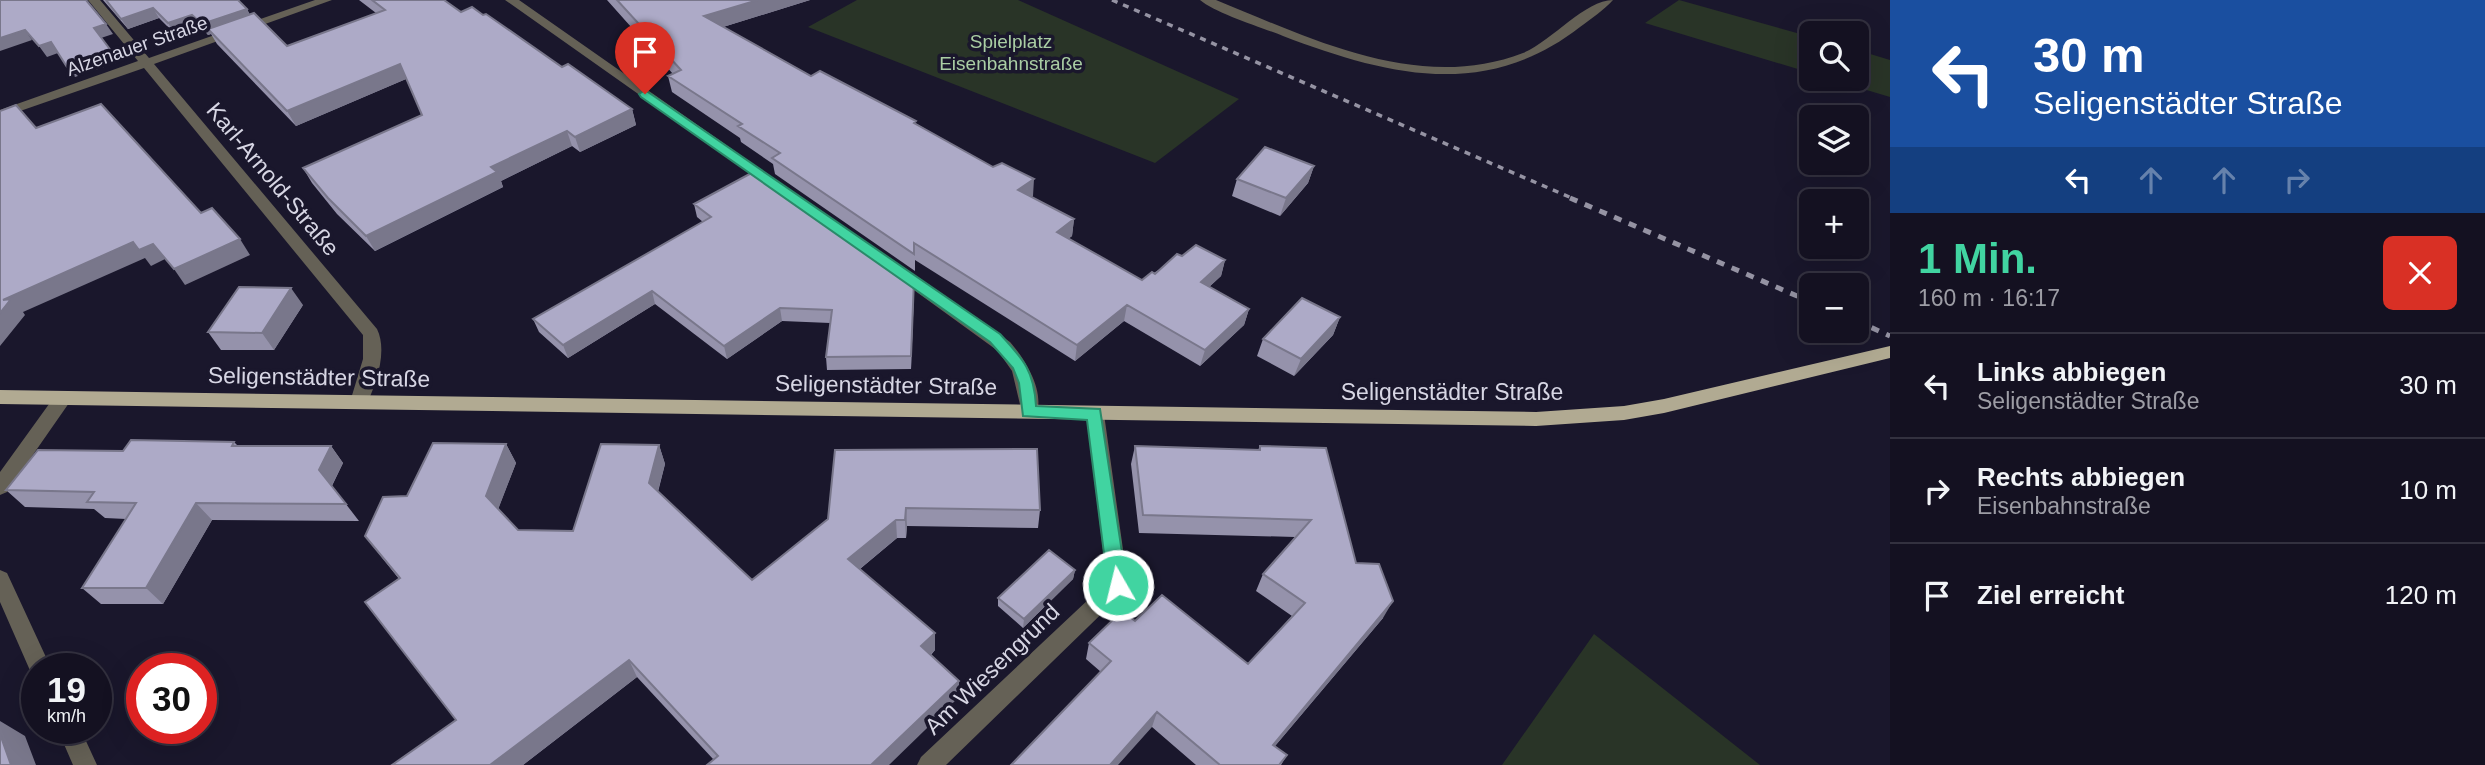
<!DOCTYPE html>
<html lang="de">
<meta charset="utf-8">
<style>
:root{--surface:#141121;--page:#211f2e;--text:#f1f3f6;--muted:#9d9da5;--line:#33313f;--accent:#41d4a1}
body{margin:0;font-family:Arial,sans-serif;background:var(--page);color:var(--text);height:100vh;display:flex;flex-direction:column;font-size:26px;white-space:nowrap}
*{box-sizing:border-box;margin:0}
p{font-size:23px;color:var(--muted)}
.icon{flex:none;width:38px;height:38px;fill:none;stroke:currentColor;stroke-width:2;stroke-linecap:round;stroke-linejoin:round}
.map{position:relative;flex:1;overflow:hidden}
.panel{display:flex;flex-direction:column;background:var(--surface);width:595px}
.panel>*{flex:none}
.top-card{background:#1a4fa0;color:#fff;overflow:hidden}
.buttons{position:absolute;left:1799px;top:21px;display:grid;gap:14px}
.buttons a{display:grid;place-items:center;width:70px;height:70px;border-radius:10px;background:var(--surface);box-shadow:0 7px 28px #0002,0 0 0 2px var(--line);font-size:35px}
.speed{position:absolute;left:21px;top:653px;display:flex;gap:14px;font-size:35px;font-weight:700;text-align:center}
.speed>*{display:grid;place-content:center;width:91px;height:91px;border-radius:50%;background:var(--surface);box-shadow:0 7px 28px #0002,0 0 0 2px var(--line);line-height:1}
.speed small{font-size:18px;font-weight:400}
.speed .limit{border:10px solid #d22;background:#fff;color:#111}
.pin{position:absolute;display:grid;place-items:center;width:60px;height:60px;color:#fff;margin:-72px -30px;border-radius:50% 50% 50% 0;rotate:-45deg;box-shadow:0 0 7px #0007}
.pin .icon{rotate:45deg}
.me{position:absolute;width:77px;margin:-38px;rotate:352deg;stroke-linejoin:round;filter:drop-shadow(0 0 5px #0008)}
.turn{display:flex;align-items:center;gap:24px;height:147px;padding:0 28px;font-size:32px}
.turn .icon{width:91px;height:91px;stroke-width:2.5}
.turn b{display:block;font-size:49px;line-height:60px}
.lanes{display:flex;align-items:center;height:66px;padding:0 28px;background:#0003;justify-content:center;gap:35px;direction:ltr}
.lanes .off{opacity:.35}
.round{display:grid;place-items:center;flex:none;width:74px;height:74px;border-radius:10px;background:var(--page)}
.summary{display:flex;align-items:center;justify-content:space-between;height:119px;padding:0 28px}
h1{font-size:42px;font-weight:700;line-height:52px;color:var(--accent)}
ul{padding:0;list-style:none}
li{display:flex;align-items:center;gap:21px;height:105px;padding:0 28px;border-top:2px solid var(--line)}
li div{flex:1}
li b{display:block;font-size:26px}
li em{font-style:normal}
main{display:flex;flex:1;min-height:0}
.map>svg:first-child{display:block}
.green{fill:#293427}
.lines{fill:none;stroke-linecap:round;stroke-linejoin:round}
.minor{fill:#656156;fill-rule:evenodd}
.major{fill:#b1aa92;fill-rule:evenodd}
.rail-far1{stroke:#9593a3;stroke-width:3.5;stroke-dasharray:6 6;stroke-linecap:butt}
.rail{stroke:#9593a3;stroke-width:5;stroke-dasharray:8 8;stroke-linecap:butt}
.wall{fill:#9592ab}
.shaded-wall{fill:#79778b}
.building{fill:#adaac7;stroke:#79778b;stroke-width:2}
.route{fill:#41d4a1;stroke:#2a8a69;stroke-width:2}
.labels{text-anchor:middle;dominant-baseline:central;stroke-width:7;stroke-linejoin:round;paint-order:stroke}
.far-park-label{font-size:19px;fill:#aacea4;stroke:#1a172c}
.far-street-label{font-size:19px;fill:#d7d6e4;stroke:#1a172c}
.street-label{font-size:23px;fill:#d7d6e4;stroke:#1a172c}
</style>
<main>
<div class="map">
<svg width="1890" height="765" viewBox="0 0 1890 765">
<rect width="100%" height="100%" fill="#1a172c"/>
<path class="green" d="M857 0H1018L1239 99 1155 163 808 27Z
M1679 0 1811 37V73L1645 23Z
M1857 50 1890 60V97L1830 79H1857Z
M1594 634 1760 765H1502Z"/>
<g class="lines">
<path class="minor" d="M88 0H100L149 58 315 0H332L154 64 377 329C388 351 376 386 365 407H353L350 402 363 359V335L144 68 0 118V110L138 61Z
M505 0H519L782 184 775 188 770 187Z
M1200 0H1216C1312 39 1419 93 1523 53 1552 41 1585 0 1613 0 1604 10 1591 19 1580 27 1485 101 1386 75 1283 36 1263 28 1215 13 1200 0Z
M895 263 1010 342C1025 359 1047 394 1035 417H1023L1012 371 998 351 889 272 887 268Z
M63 391 69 393 72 398 69 403 7 492 0 495V472L57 393Z
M1095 407 1101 409 1104 414 1128 585 1125 591 946 765H917L921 757 1107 582 1086 414 1089 409Z
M0 570 7 573 51 668H37V677L32 675 0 602Z
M57 728H80L97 765H73Z"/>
<path class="major" d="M1890 346V358L1664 413 1624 420 1536 426 0 404V390L1536 412 1624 406 1664 399Z"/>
<path class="rail-far1" d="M1112 0 1574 199"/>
<path class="rail" d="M1570 198 1811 302
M1857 321 1890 336"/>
</g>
<path class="wall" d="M103 0H238L247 9 250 15 287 46 376 13 359 0H444L461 12 483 15 562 67 632 109 636 125 580 152 572 146 501 181 503 187 375 251 337 214 312 183 303 168 422 115 406 79 296 126 217 44 211 34 208 35 199 25 174 33 159 18 128 29Z
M607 0H810L723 27 811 76 917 124 1033 196 1031 197 1074 219 1072 236 1068 239 1142 280 1182 256 1225 260 1221 276 1209 287 1249 309 1244 325 1200 366 1124 321 1075 361 915 260V271L775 174 773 164 741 142 740 138 672 92 668 76 673 74Z
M1314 166 1308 183 1280 216 1232 196 1237 179Z
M694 204 914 292 911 369 827 370 826 357 830 323 782 321 727 359 655 304 568 358 539 332 533 319 703 222 697 217Z
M303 305 274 350H221L208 332Z
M1340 317 1333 335 1294 376 1257 356 1263 339Z
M234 442 238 446H331L343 463 332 486 359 521 212 520 163 604H101L82 588 126 519 105 518 94 509 25 507 6 490 123 451Z
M506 444 516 463 498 509 518 530 573 531 659 445 665 464 658 492 752 580 828 519 835 450 1040 510 1038 528 907 526 906 538H897L860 569 935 633V650L931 655 959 697 713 759 637 677 523 765H392L456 720 399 579 365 536 407 496Z
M1135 446 1258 450 1260 446 1356 563 1383 618 1275 746 1287 755 1281 765H1196L1152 727 1101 672 1086 659 1089 643 1135 621 1248 664 1292 616 1256 591 1263 574 1295 537 1139 533 1131 464Z
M1075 570 1073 579 1023 628 998 606V598Z"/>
<path class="shaded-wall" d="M758 0H810L707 32 704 16Z
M153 8 159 18 128 29 121 19Z
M247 9 252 19 208 29 211 34 208 35 202 24Z
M192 15 199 25 174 33 168 23Z
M106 24 113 34 101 38 94 28Z
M25 30 32 40 0 51V38Z
M51 42 58 53 47 57 39 46Z
M112 52 119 62 75 77 67 67Z
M400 64 406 79 296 126 287 111Z
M632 109 636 125 580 152 575 137Z
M567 131 572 146 501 181 503 187 375 251 366 236 491 167Z
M1314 166 1308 183 1280 216 1286 198Z
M1034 179 1033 196 1017 206 1018 190Z
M1074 219 1072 236 1055 249 1057 232Z
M240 239 250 255 185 285 174 269Z
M133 242 153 244 165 259 151 266 145 258 23 312 25 315 0 346V313L3 300Z
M1225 260 1221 276 1196 299 1201 282Z
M914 279V292L911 369V356Z
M291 288 303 305 274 350 262 333Z
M652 291 655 304 568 358 563 345Z
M1127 305 1124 321 1075 361 1077 345Z
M780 308 782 321 727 359 724 346Z
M1249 309 1244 325 1200 366 1205 350Z
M1340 317 1333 335 1294 376 1301 359Z
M506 444 516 463 496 515 486 496Z
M659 445 665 464 655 502 649 483Z
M331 446 343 463 331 487 319 470Z
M196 503 212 520 163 604 146 588Z
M906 508 907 526 906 538 905 520Z
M896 520 897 538 850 577 848 559Z
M1075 570 1073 579 1023 628 1024 619Z
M1393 601 1383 618 1264 759 1273 745Z
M935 633V650L922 663 921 646Z
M629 660 637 677 523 765H490Z
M959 681V697L889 765H871Z
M1157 712 1152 727 1118 765H1110Z
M0 721 25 736 36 765H11L0 734Z"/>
<path class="building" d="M0 0H86L106 24 94 28 112 52 67 67 51 42 39 46 25 30 0 38Z
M106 0H238L247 9 202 24 192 15 168 23 153 8 121 19Z
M372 0H444L461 12 472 7 483 15 486 14 562 67 568 64 632 109 575 137 567 131 491 167 497 172 366 236 328 198 303 168 422 115 400 64 287 111 208 29 254 13 287 46 385 10Z
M617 0H758L704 16 811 76 820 71 916 121 914 123 993 167 1002 163 1034 179 1018 190 1074 219 1057 232 1142 280 1152 272 1155 274 1177 254 1182 256 1196 245 1225 260 1201 282 1249 309 1205 350 1127 305 1077 345 914 243V254L772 158 780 153 738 126 742 124 668 76 681 70Z
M101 104 201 213 212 208 240 239 174 269 153 244 139 250 133 242 3 300 11 299 0 313V111L16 105 36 128Z
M1265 147 1314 166 1286 198 1237 179Z
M757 170 914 279 911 356 826 357 832 310 780 308 724 346 652 291 563 345 533 319 711 217 694 204Z
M239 287 291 288 262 333 208 332Z
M1302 298 1340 317 1301 359 1263 339Z
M131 440 234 442 232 446H331L319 470 346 504 196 503 146 588H82L136 503 87 502 94 492 6 490 38 450 123 451Z
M433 443 506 444 486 496 518 530 573 531 601 444 659 445 649 483 752 580 828 519 835 450 1037 449 1040 510 906 508 905 520H896L848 559 935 633 921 646 959 681 871 765H707L718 756 629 660 490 765H392L456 720 365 602 400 578 365 536 383 497 407 496Z
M1135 446 1260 450V446L1326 448 1356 563 1379 564 1393 601 1273 745 1287 755 1279 765H1220L1157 712 1110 765H1011L1111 661 1089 643 1122 611 1135 621 1162 595 1248 664 1305 603 1263 574 1311 520 1143 515Z
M1049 550 1075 570 1024 619 998 598Z
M0 734 11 765H0Z"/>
<path class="route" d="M645 90 1000 334C1023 359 1034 370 1036 406L1100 409 1127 585 1124 590 1118 593 1111 590 1108 585 1087 420 1023 416 1019 383 1013 368 990 342 641 97 639 94Z"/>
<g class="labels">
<g class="far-park-label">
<text x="1011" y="41">Spielplatz<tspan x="1011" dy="22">Eisenbahnstraße</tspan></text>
</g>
<g class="far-street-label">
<text transform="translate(137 46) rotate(-19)">Alzenauer Straße</text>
</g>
<g class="street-label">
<text transform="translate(273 179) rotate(50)">Karl-Arnold-Straße</text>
<text transform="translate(319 377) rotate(1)">Seligenstädter Straße</text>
<text transform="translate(886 385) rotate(1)">Seligenstädter Straße</text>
<text x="1452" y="392">Seligenstädter Straße</text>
<text transform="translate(992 669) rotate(-44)">Am Wiesengrund</text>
</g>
</g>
</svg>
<div class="buttons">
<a><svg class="icon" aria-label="search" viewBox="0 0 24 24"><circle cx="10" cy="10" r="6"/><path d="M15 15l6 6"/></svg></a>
<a><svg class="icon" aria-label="layers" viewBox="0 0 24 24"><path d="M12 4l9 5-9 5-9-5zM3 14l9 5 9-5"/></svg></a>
<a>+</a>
<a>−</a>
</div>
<div class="speed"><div>19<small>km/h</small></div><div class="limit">30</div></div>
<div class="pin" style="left:645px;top:94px;background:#d93025"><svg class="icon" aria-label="arrive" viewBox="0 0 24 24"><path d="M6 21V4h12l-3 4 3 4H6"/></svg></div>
<svg class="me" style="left:1118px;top:585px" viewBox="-20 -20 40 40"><circle r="17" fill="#41d4a1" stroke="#fff" stroke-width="3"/><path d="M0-11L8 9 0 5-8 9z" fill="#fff"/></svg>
</div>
<section class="panel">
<div class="top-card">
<div class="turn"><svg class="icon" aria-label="left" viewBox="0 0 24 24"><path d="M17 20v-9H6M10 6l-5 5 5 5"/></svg><div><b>30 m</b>Seligenstädter Straße</div></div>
<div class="lanes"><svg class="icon" aria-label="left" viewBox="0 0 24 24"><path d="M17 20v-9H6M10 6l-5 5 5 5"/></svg><svg class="icon off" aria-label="ahead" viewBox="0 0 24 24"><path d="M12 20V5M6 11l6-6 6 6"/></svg><svg class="icon off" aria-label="ahead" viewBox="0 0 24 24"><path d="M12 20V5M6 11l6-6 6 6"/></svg><svg class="icon off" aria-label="right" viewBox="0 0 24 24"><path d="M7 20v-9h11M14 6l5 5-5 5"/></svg></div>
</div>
<div class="summary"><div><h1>1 Min.</h1><p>160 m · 16:17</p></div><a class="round" style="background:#d93025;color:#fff"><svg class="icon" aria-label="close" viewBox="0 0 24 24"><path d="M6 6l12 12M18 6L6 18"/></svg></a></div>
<ul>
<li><svg class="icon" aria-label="left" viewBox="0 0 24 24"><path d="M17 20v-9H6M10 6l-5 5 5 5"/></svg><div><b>Links abbiegen</b><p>Seligenstädter Straße</p></div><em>30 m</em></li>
<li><svg class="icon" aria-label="right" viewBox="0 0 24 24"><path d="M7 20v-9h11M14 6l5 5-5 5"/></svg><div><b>Rechts abbiegen</b><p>Eisenbahnstraße</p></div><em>10 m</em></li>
<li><svg class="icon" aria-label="arrive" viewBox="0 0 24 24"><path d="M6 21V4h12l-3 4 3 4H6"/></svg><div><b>Ziel erreicht</b></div><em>120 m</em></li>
</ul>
</section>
</main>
